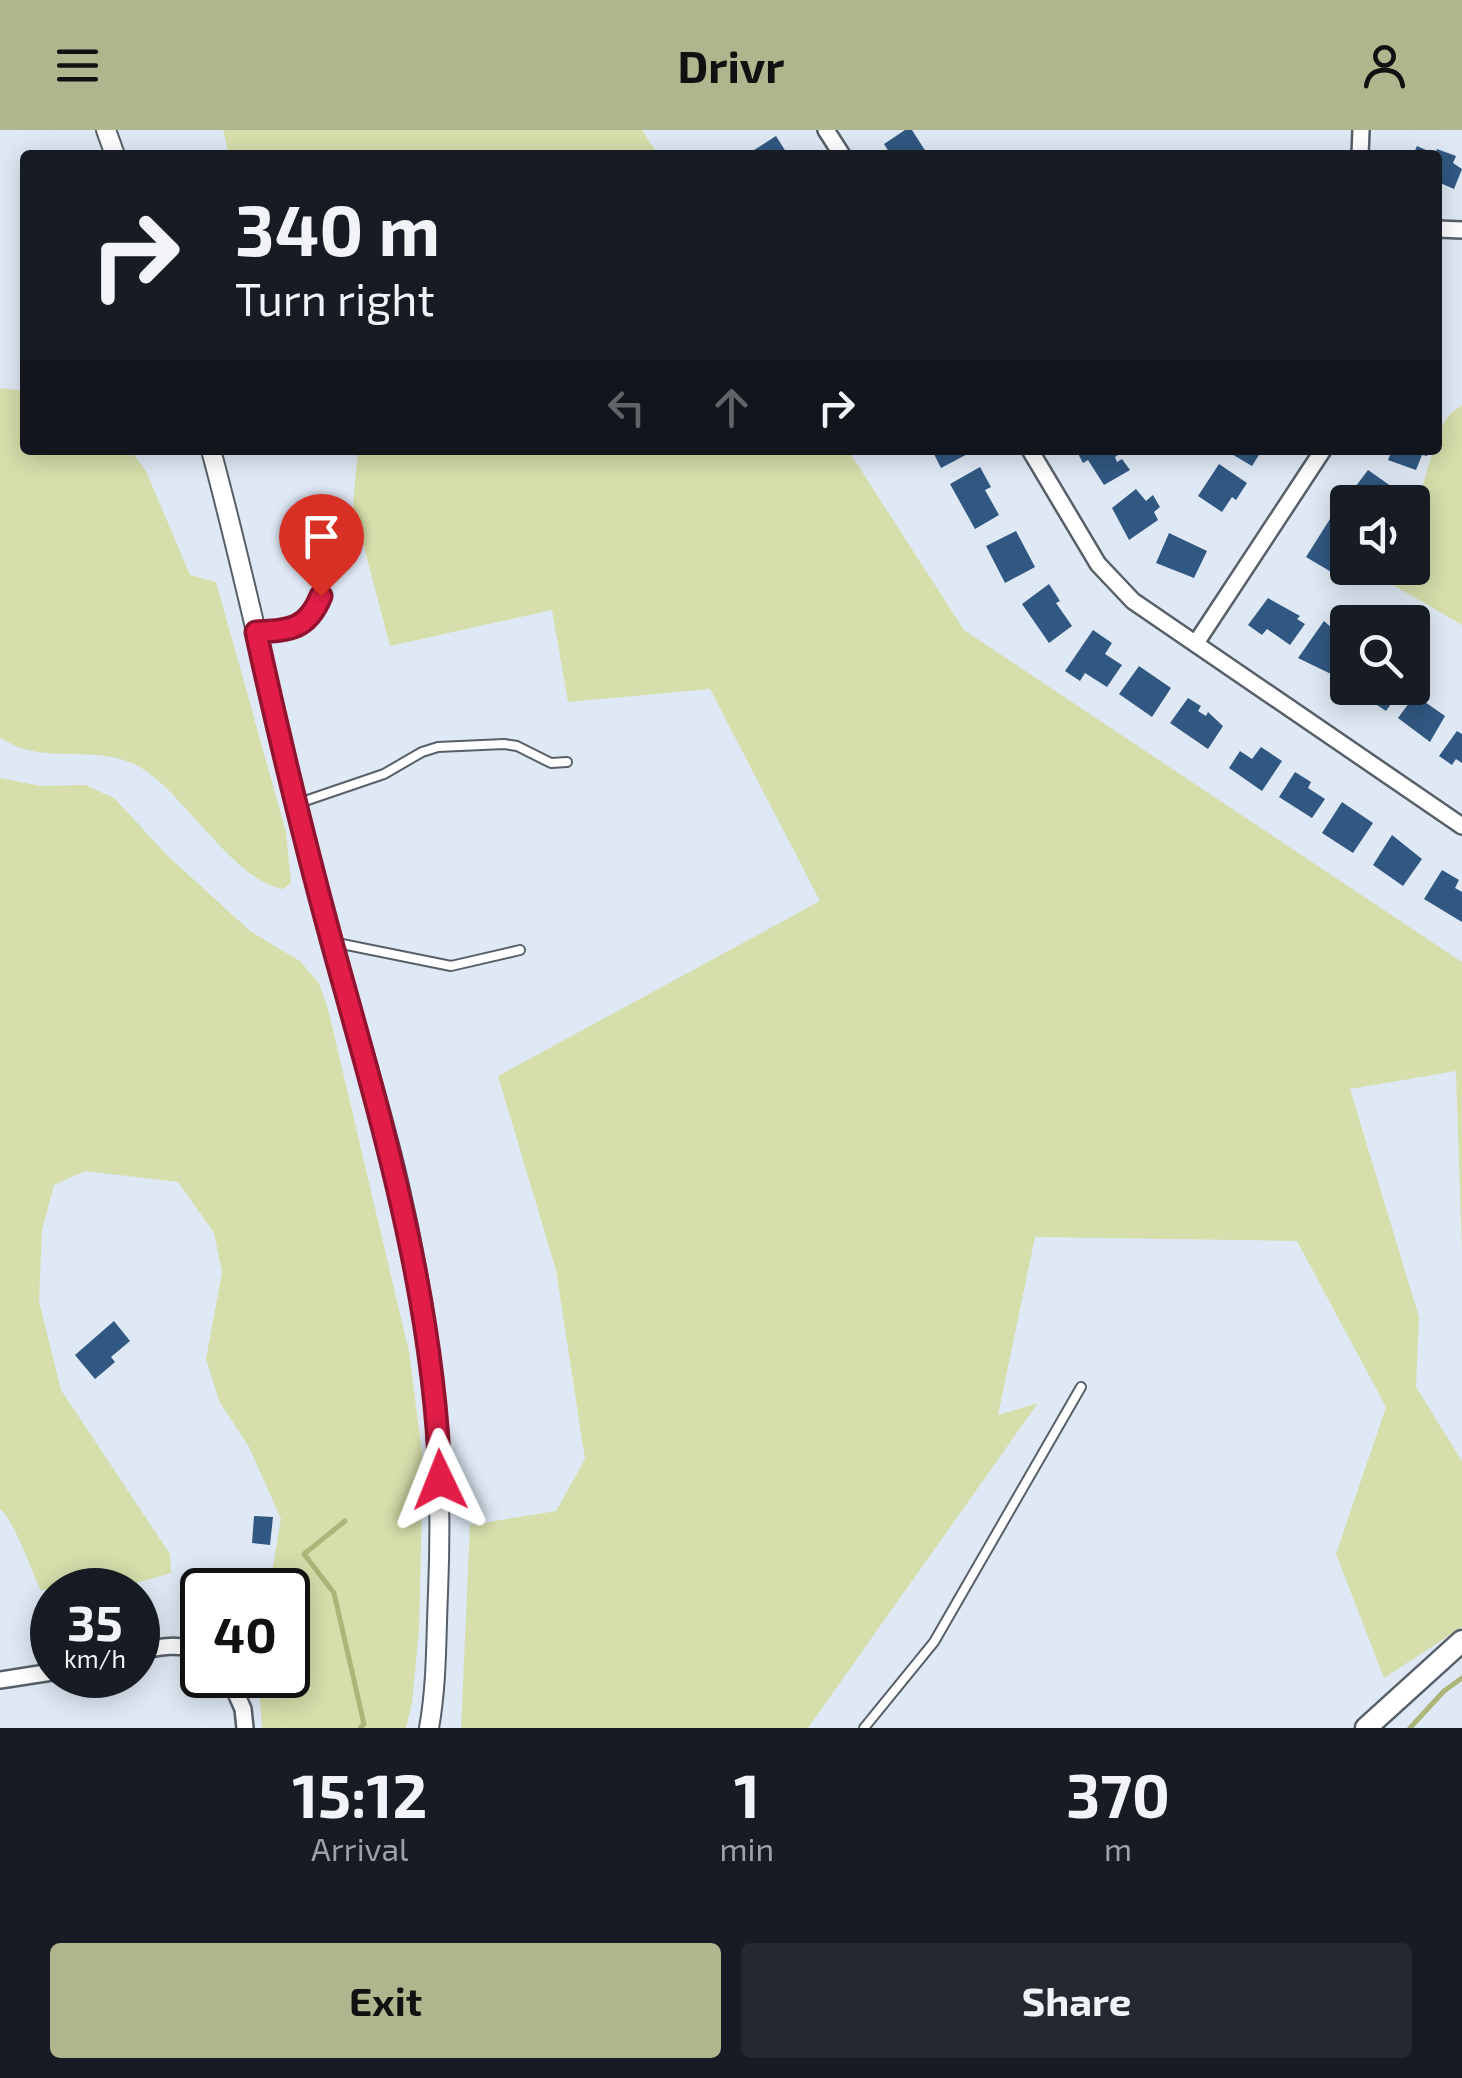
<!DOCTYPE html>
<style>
:root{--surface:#171b24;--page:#242831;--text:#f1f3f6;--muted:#9ea1a6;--accent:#b1b58d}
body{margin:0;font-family:"Exo 2",sans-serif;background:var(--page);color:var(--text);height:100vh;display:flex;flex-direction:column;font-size:38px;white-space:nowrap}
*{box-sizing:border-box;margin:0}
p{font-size:32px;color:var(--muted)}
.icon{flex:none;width:55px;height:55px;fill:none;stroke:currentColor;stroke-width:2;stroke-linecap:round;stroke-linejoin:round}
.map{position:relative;height:1598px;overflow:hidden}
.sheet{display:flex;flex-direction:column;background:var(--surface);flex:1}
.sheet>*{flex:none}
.guide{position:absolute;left:20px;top:20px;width:1422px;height:305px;border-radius:10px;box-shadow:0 5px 25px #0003;background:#171b24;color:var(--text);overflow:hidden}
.tools{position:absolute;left:1330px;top:355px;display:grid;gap:20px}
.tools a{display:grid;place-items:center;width:100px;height:100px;border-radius:10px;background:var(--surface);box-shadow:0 5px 25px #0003;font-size:50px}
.speed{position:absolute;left:30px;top:1438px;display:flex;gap:20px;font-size:50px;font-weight:700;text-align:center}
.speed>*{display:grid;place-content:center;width:130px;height:130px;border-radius:50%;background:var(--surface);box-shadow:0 5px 25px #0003;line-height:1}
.speed small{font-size:25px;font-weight:400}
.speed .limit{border:5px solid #111;border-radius:15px;background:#fff;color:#111}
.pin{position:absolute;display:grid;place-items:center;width:85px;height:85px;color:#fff;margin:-102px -42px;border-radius:50% 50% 50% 0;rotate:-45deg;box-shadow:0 0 10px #0007}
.pin .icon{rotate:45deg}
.me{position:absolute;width:110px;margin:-55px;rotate:358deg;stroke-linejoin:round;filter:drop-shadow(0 0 8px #0008)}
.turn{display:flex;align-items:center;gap:35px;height:210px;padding:0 50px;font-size:45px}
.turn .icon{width:130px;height:130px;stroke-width:2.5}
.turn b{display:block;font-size:70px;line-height:85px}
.lanes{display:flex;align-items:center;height:95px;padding:0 50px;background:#0003;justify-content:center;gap:50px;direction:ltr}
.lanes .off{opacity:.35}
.eta{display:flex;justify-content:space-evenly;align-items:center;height:170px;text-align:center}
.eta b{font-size:60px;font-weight:700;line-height:70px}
.cta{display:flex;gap:20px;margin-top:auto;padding:20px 50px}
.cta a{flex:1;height:115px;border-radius:10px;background:var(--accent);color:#111;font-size:40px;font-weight:700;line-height:115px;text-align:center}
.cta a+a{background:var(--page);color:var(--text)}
header{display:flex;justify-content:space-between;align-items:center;height:130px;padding:0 50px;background:var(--accent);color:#111;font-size:45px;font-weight:700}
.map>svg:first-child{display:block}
.green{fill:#d6deab}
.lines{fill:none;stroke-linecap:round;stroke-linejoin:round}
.stream{stroke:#adb578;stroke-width:5}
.building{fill:#315882}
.service-casing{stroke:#575f69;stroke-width:12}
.minor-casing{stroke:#575f69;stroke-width:20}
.tertiary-casing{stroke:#575f69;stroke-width:22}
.secondary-casing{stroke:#575f69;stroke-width:25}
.service{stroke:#fff;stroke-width:8}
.minor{stroke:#fff;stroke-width:15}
.tertiary{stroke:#fff;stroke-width:18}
.secondary{stroke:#fff;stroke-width:20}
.route-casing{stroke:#92132f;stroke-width:25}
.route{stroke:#e11d48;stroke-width:18}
</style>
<header><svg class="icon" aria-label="menu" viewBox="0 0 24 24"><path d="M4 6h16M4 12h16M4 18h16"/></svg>Drivr<svg class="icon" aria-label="person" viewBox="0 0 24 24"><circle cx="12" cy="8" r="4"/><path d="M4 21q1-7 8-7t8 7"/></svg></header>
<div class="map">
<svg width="1462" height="1598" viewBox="0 0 1462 1598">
<rect width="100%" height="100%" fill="#dfe9f5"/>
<path class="green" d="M223 0H642L658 25H229Z
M0 258 25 261V320H130L146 341 190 445 216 452 286 702 291 753 283 759C235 752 187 667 143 639 106 615 61 631 21 618 14 616 7 611 0 608Z
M1462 275V495L1388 452 1395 438H1412C1412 399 1420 356 1434 320H1438C1438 300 1445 285 1462 275Z
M358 320H848L964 500 1462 832V1124L1456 941 1350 959 1419 1187 1416 1257 1462 1331V1497L1384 1548 1336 1424 1386 1277 1297 1111 1035 1107 998 1285 1038 1273 808 1598H461L470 1395 556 1381 585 1329 556 1140 498 946 820 771 710 559 568 572 552 480 390 516 353 375Z
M0 648 41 656 85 655 114 668 168 726 250 801 300 831 319 853 328 879 409 1222 423 1330 419 1500 412 1573 406 1598H262L258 1545H288V1460H269L281 1389 249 1317 219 1271 206 1229 222 1142 214 1103 178 1052 85 1041 54 1055 42 1100 39 1171 61 1260 170 1424 171 1443 129 1455 41 1460C32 1442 13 1388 0 1379Z"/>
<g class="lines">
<path class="stream" d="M345 1391 304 1424 334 1463 364 1594 360 1598
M1410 1598 1444 1561 1462 1548"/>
</g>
<path class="building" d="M905 0H912L928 25H891L884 14Z
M776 6 788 25H753L751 22Z
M1417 16 1435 24 1437 19 1456 26 1453 33 1462 39 1454 59 1438 52V25H1413Z
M932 320H975L941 338Z
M1076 320H1125L1115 327 1117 332 1122 329 1130 340 1104 355 1088 330 1083 333Z
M1232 320H1262L1252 336 1230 323Z
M1392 320H1429L1427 326 1422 325 1416 340 1388 330Z
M1219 334 1247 353 1236 370 1232 367 1222 382 1198 366Z
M980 337 991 357 985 360 999 385 975 399 950 354Z
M1368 340 1398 361 1391 372H1352L1361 359 1356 356Z
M1136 359 1146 371 1153 365 1160 377 1154 382 1158 390 1129 410 1112 378Z
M1330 389 1348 402V429L1338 446 1306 427Z
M1016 401 1035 437 1005 453 986 416Z
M1169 403 1207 421 1194 448 1156 433Z
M1049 454 1060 471 1056 473 1072 496 1049 513 1022 474Z
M1268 468 1300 486 1297 489 1305 494 1290 515 1267 499 1262 505 1248 495Z
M1324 491 1348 512V520L1331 544 1298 528Z
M1093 500 1112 513 1105 524 1122 535 1107 557 1085 543 1080 551 1065 541Z
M1139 536 1171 558 1152 587 1119 564Z
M1348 549V558L1401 560 1386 581 1362 565 1359 569 1342 557Z
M1415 565 1445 586 1430 612 1398 588Z
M1188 568 1201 576 1198 581 1206 586 1208 582 1223 596 1208 619 1170 593Z
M1457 601 1462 604V633L1456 629 1452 635 1439 626Z
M1261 617 1282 631 1262 661 1229 638 1240 621 1252 629Z
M1295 642 1311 652 1308 658 1325 669 1312 688 1279 667Z
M1342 672 1373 693 1353 723 1322 703Z
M1392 705 1422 729 1403 756 1373 735Z
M1442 740 1459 750 1455 758 1462 762V792L1424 769Z
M114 1191 130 1211 111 1227 115 1232 95 1249 75 1225Z
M254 1386 273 1387 270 1415 252 1413Z"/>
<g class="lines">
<defs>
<path id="service" d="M256 503C316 497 325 482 325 422
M296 674 384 644 422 622 438 617 504 614 517 616 551 633 567 632
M332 812 451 836 520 820
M864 1598 934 1512 1081 1257"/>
<path id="minor" d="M826 0 842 25
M1360 25 1361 0
M1438 99 1462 100
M1030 320 1098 434 1133 471 1462 696
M1196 513 1323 320
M138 1522C161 1516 179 1513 202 1522
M228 1545 243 1579 245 1598
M0 1550 52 1542"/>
<path id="tertiary" d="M106 0 115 25
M211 320C251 468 281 619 320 767 344 862 376 956 398 1051 431 1191 444 1319 438 1463 436 1507 437 1554 429 1598"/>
<path id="secondary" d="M1366 1598 1462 1511"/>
</defs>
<use href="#service" class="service-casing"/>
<use href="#minor" class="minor-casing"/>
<use href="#tertiary" class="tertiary-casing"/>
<use href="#secondary" class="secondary-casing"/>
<use href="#service" class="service"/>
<use href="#minor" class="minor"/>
<use href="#tertiary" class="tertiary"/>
<use href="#secondary" class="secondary"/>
</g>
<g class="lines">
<defs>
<path id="route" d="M321 466C307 500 290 500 256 502 279 607 304 710 332 813 381 990 434 1165 440 1350"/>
</defs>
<use href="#route" class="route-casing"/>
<use href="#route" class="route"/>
</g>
</svg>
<div class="tools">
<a><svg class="icon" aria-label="sound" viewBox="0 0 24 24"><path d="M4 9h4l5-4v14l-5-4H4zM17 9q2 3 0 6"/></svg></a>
<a><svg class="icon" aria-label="search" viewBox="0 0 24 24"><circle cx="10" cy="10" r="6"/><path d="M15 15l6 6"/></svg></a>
</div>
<div class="speed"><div>35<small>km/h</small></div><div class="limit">40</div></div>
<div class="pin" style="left:321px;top:466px;background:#d93025"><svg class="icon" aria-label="arrive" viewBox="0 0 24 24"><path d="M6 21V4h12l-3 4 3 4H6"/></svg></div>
<svg class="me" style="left:440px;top:1350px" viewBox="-20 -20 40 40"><path d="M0-17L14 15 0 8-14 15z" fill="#e11d48" stroke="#fff" stroke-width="4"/></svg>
<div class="guide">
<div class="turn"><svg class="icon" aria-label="right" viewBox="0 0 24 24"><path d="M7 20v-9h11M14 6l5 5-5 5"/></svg><div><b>340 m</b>Turn right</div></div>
<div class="lanes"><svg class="icon off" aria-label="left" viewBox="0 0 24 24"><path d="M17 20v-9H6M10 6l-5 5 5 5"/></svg><svg class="icon off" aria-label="ahead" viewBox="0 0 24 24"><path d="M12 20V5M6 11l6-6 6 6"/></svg><svg class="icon" aria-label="right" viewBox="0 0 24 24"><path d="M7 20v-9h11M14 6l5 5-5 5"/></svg></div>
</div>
</div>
<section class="sheet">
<div class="eta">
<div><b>15:12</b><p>Arrival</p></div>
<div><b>1</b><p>min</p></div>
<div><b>370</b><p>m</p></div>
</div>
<div class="cta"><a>Exit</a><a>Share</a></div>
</section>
